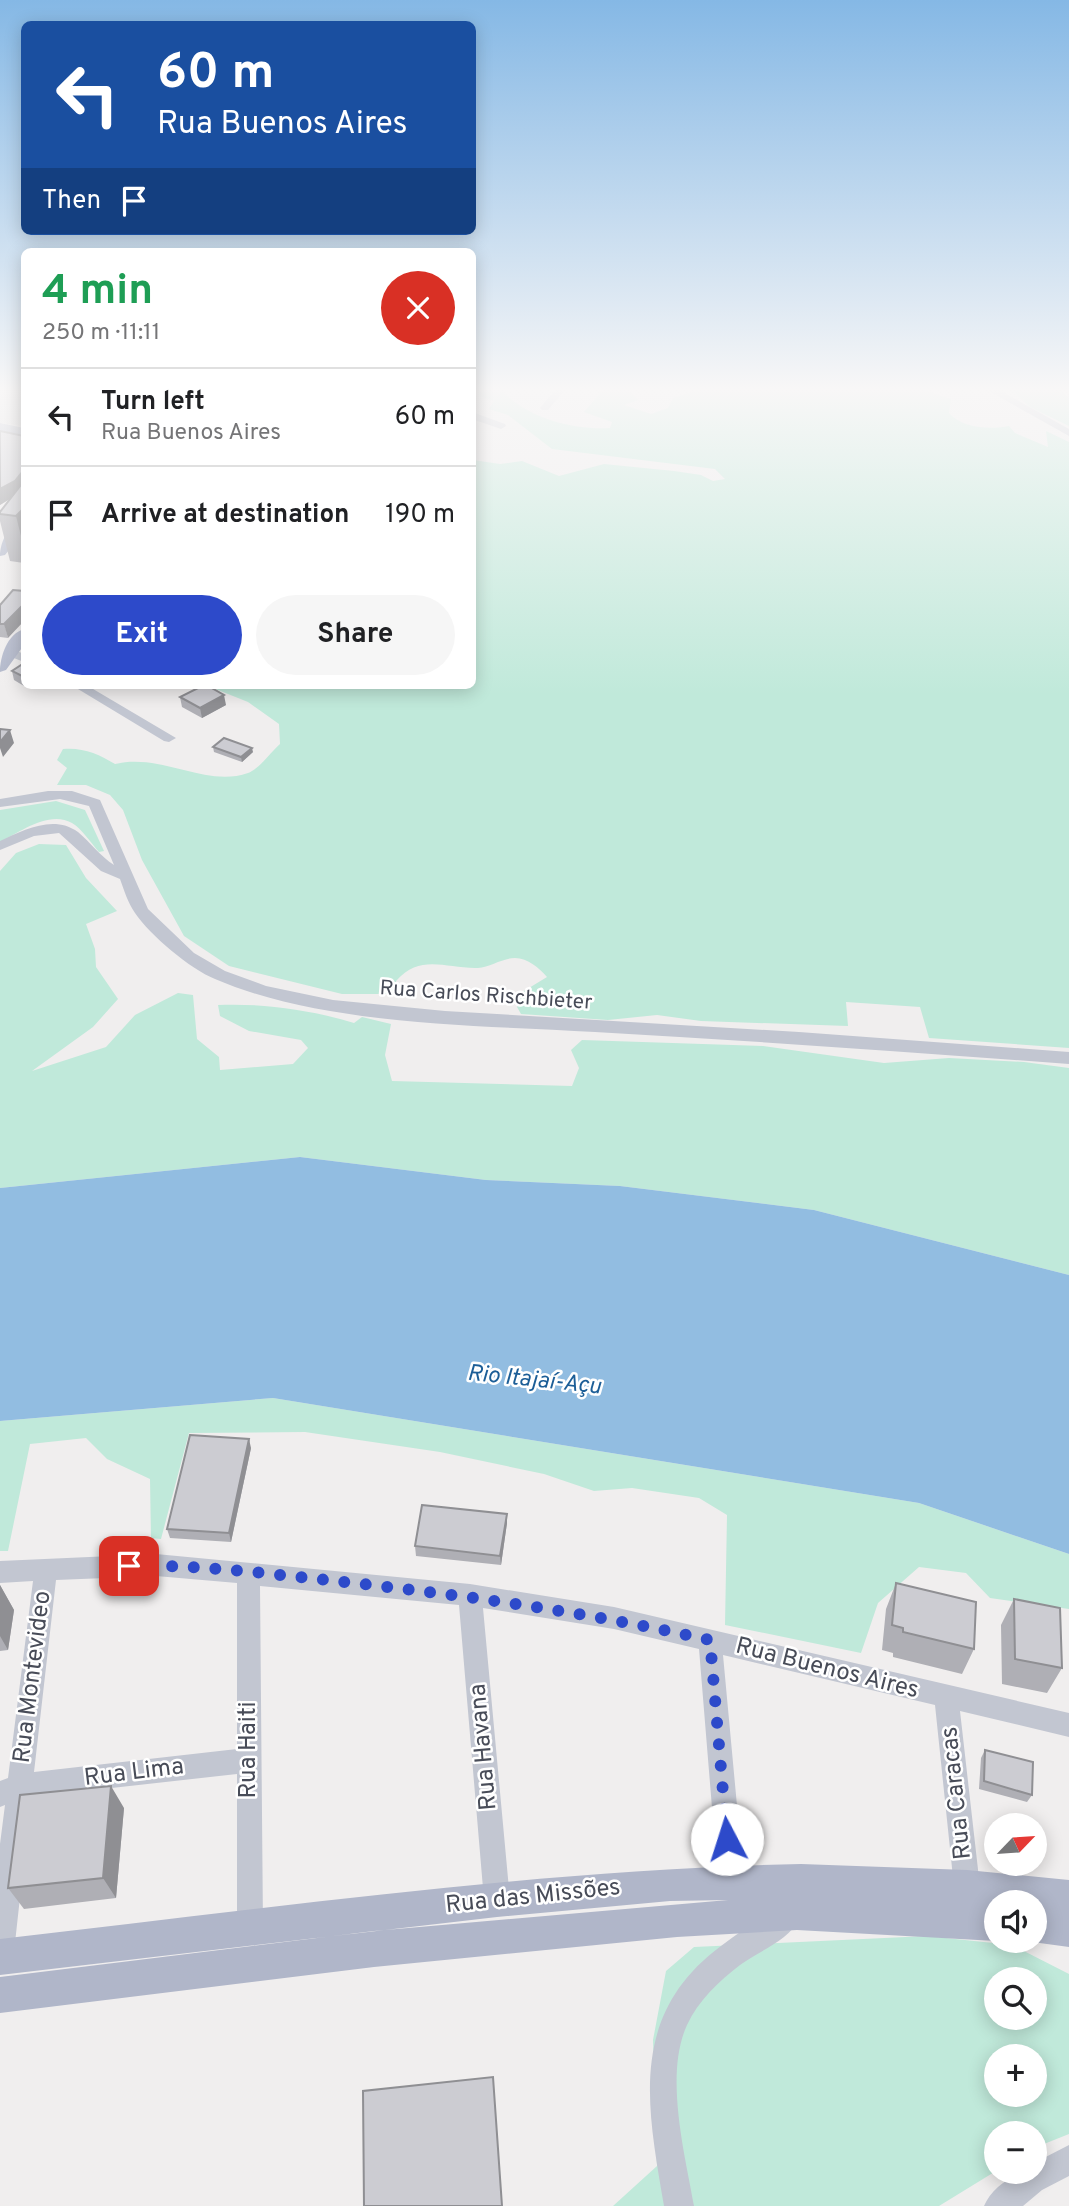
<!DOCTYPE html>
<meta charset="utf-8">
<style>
:root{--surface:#fff;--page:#f6f6f6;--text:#202124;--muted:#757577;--line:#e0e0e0;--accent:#2d4aca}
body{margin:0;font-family:Overpass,sans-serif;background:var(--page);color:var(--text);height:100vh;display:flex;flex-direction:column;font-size:26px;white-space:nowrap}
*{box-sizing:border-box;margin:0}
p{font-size:23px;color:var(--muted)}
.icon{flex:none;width:38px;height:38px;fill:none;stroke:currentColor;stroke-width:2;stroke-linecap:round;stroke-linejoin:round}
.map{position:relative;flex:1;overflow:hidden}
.drawer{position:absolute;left:21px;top:248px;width:455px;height:441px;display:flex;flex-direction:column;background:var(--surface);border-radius:10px;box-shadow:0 4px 18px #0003}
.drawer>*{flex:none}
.guide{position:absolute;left:21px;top:21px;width:455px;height:214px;border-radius:10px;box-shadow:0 4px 18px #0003;background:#1a4fa0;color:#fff;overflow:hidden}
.needle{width:46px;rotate:65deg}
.tools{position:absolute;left:984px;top:1813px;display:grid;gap:14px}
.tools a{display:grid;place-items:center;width:63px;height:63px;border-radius:50%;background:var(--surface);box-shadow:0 4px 18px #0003;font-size:35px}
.pin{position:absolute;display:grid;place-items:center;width:60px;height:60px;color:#fff;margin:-30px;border-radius:14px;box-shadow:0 4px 10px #0006}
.me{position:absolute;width:77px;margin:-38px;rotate:355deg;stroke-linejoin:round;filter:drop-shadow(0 0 5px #0008)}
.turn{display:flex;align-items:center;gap:24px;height:147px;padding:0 21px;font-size:32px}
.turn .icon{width:91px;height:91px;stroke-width:2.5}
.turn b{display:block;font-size:49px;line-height:60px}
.then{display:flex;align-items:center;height:66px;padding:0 21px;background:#0003;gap:14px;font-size:26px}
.round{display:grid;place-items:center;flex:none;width:74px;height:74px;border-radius:37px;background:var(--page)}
.headline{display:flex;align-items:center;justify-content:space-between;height:119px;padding:0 21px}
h1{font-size:42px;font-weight:700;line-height:52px;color:#1e9e55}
.button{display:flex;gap:14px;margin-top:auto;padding:14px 21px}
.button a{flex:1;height:80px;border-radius:42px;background:var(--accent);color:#fff;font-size:28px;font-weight:700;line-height:80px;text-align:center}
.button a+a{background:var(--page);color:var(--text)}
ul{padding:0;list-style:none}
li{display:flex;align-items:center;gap:21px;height:98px;padding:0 21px;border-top:2px solid var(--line)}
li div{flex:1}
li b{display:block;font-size:26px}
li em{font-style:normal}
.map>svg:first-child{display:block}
.education{fill:#e1dfdf}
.green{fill:#c0e9da;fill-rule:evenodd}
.water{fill:#92bde1}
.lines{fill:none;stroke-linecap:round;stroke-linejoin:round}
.minor{fill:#c2c6d1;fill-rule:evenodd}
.major{fill:#b0b6c9;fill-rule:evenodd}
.wall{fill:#afafb5}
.shaded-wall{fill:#8f8f93}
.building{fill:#ccccd2;stroke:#8f8f93;stroke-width:2}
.route{stroke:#2d4aca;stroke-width:12;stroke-dasharray:0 21.6}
.labels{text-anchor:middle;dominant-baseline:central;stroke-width:5;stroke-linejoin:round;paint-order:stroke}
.street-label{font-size:21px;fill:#484c58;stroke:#fff}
.water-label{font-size:23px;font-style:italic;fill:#1c5e97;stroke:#fff}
.near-street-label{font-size:24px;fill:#484c58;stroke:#fff}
</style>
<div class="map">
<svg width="1069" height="2206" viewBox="0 0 1069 2206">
<rect width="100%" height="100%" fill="#f0eeee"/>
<path class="education" d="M0 386H24V426L0 423Z"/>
<path class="green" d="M606 386C622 386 628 388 638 400L624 405 651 414 668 408 673 398 710 386H912L951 399 949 413C962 428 990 430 1009 426L1015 433 1048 447 1046 431 1069 442V1048L929 1038 920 1007 846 1002 848 1026 701 1021 657 1015 608 1020 521 1014 517 1007 524 991 547 977C539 968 528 958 515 958 503 958 490 967 478 968 446 969 421 953 396 981L395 994H342L229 966 184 936 142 860 123 810 110 795 86 785H57L67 768 57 760 63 749C82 747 99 754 115 764 163 753 206 788 248 773 259 769 271 752 280 744L279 724 248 702 208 686H472L473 460 500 464 522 461 559 476 604 464 674 471 701 475 713 481 725 479 715 469 552 449 508 415 489 409 494 401 480 396 477 391 500 389C527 418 572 430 610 428L612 422 584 412Z
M1008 386H1057L1069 398V426L1030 407Z
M56 801 85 810 104 851 99 852C91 843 82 829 72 823 49 810 20 832 0 842V810Z
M39 844 66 845 86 878 117 911 86 924 95 949 96 967 118 999 93 1027 32 1071 106 1047 135 1015 178 993 193 995 197 1039 219 1057 220 1070 293 1064 308 1048 301 1040 249 1031 220 1016 218 1005C263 1003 311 1010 354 1023L362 1017 391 1024 385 1055 392 1081 572 1086 579 1068 571 1050 582 1040 763 1046 884 1063 949 1058 1024 1062 1069 1068V1275L814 1210 620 1186 486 1180 300 1157 0 1188V871L16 853Z
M273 1398 919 1503 1069 1554V1609L990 1598 966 1573 919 1567 878 1603 861 1653 725 1625 727 1515 699 1498 632 1488 594 1491 544 1474 440 1452 305 1432 189 1433 161 1539 151 1538 150 1479 107 1459 86 1438 30 1444 8 1551H0V1421Z
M927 1936 1012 1945 1069 1974V2134L1034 2148V2133H996V2171L939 2206H613L657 2166 653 2040 666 1971 694 1947ZM996 1979H1034V2018H996ZM996 2056H1034V2095H996Z"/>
<path class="water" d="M300 1157 486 1180 620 1186 814 1210 1069 1275V1554L919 1503 273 1398 0 1421V1188Z"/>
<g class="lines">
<path class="minor" d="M558 386H568L548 410H542L540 408Z
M980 386H992L1069 429V436Z
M472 412 505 424 506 426 501 429 472 419Z
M10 648 24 654V662L6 655V649Z
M73 686H88L176 738 169 742 164 741Z
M48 791H72L100 800 148 909 194 953 225 971 266 986 333 1000 445 1011 799 1032 1069 1052V1064C911 1052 753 1041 595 1032 477 1025 324 1026 215 979 190 969 150 935 135 913 128 903 124 890 120 879L101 871 59 833 34 836 0 850V841C23 830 54 814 78 832 91 843 100 856 114 865L89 806 60 799 0 807V799Z
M156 1554 470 1584 614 1607 1069 1713V1737L960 1711 980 1887 976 1896 967 1900 958 1896 954 1887 935 1705 723 1655 744 1881 740 1890 731 1894 722 1890 718 1881 699 1649 614 1629 483 1608 510 1900 506 1909 497 1913 488 1909 484 1900 459 1605 260 1586 263 1928 259 1937 250 1941 241 1937 237 1928V1774L31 1797 14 1952 10 1962 0 1966V1844L5 1805 0 1807V1781L8 1778 33 1581 0 1583V1561ZM156 1576 237 1583V1749L34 1772 56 1580Z
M785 1907 794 1911 798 1920C790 1940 757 1952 740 1965 719 1981 698 2001 687 2025 664 2075 685 2154 694 2206H664C647 2106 628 2015 721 1946 741 1931 762 1916 785 1907Z
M1069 2145V2176L1042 2190 1023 2206H984C992 2187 1014 2172 1034 2172V2163Z"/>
<path class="major" d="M0 423 24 428V436L0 431Z
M24 518V531L5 555 0 556C0 542 9 523 24 518Z
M24 629V645L6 670 0 672C0 657 7 634 24 629Z
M801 1864 967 1870 1069 1880V1947L1025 1941H1034V1902H996V1941L797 1930 677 1937 374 1967 0 2013V1977L374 1931 728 1900 670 1901 497 1917 0 1975V1939C266 1909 533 1870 801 1864Z"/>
</g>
<path class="wall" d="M0 386H24V391H0Z
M24 436V563L10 561 0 521V512L11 498 0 505Z
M0 605 8 638 0 637Z
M24 660V686L14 680 12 671 24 663 23 661Z
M180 697 226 705 202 718 182 707Z
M213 747 253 752 242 762 214 752Z
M251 1448 231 1542 170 1538 167 1529Z
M507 1523 501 1565 416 1556 415 1546Z
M896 1583 974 1649 962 1674 893 1657V1653L882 1650 886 1609Z
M0 1585 14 1610 8 1650 0 1651Z
M1014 1599 1062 1668 1047 1693 1002 1684 1001 1625Z
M985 1750 1032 1795 1027 1802 979 1789 981 1758Z
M124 1808 116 1898 24 1909 8 1888Z"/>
<path class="shaded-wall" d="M24 470V487L18 494 0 505V489Z
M24 508V548L16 516Z
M24 604V621L8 638 4 624Z
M224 695 226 705 202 718 200 708Z
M10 730 14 743 3 757 0 748V742Z
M252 748 253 752 242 762 241 757Z
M249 1439 251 1448 231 1542 229 1533Z
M507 1514V1523L501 1565 500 1556Z
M0 1585 14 1610 8 1650 0 1636Z
M111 1786 124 1808 116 1898 103 1878Z"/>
<path class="building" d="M0 431 24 436V470L15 481 0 489Z
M24 481V508L16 516 0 514V512Z
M13 590 24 591V604L4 624H0V605Z
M24 663V677L12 671Z
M202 686H208L224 695 200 708 180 697Z
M0 729 10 730 0 742Z
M224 738 252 748 241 757 213 747Z
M190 1435 249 1439 229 1533 167 1529Z
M422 1505 507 1514 500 1556 415 1546Z
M896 1583 976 1602 974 1649 903 1632V1628L892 1625Z
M1014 1599 1060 1608 1062 1668 1015 1659Z
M985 1750 1033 1762 1032 1795 984 1781Z
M111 1786 103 1878 8 1888 20 1795Z
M493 2077 502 2206H364L363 2091Z"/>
<linearGradient id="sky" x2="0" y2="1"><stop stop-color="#85b8e5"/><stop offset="0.56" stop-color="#f8f7f7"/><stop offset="1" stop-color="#f8f7f7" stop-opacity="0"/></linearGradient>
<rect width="1069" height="695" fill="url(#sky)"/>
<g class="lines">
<path class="route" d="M129 1566C198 1564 268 1574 336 1581 462 1595 586 1612 710 1640L727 1839"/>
</g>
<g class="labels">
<g class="street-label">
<text transform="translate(486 996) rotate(4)">Rua Carlos Rischbieter</text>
</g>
<g class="water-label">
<text transform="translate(534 1381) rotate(6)">Rio Itajaí-Açu</text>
</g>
<g class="near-street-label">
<text transform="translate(827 1669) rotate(14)">Rua Buenos Aires</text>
<text transform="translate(33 1677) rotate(-83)">Rua Montevideo</text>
<text transform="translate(484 1747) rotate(-95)">Rua Havana</text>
<text transform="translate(249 1750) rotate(-90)">Rua Haiti</text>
<text transform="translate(134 1773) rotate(-7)">Rua Lima</text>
<text transform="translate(957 1793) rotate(-96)">Rua Caracas</text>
<text transform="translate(533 1897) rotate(-6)">Rua das Missões</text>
</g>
</g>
</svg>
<div class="tools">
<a><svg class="needle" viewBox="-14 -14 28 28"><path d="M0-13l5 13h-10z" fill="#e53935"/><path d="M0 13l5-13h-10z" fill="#757577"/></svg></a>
<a><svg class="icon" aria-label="sound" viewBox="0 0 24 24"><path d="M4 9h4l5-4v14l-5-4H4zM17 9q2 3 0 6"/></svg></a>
<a><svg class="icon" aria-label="search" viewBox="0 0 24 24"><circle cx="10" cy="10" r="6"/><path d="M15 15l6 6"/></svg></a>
<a>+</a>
<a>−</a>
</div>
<div class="pin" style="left:129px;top:1566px;background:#d93025"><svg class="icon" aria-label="arrive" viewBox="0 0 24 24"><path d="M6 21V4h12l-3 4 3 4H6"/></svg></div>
<svg class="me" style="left:727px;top:1839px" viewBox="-20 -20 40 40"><circle r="19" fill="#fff"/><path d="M0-13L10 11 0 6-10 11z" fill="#2d4aca"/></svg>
<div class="guide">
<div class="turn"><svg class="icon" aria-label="left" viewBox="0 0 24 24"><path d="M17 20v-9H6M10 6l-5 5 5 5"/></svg><div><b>60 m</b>Rua Buenos Aires</div></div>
<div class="then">Then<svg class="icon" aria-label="arrive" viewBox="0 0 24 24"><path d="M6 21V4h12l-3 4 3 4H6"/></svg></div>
</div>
<section class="drawer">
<div class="headline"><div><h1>4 min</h1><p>250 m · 11:11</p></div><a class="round" style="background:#d93025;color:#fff"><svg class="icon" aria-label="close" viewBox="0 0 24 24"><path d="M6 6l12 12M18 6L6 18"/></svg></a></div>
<ul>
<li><svg class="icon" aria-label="left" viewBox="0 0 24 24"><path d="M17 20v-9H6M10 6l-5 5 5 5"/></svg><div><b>Turn left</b><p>Rua Buenos Aires</p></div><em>60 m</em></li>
<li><svg class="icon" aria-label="arrive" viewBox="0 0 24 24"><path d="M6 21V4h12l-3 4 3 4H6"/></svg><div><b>Arrive at destination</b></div><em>190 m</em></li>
</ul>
<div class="button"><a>Exit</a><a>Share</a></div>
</section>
</div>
